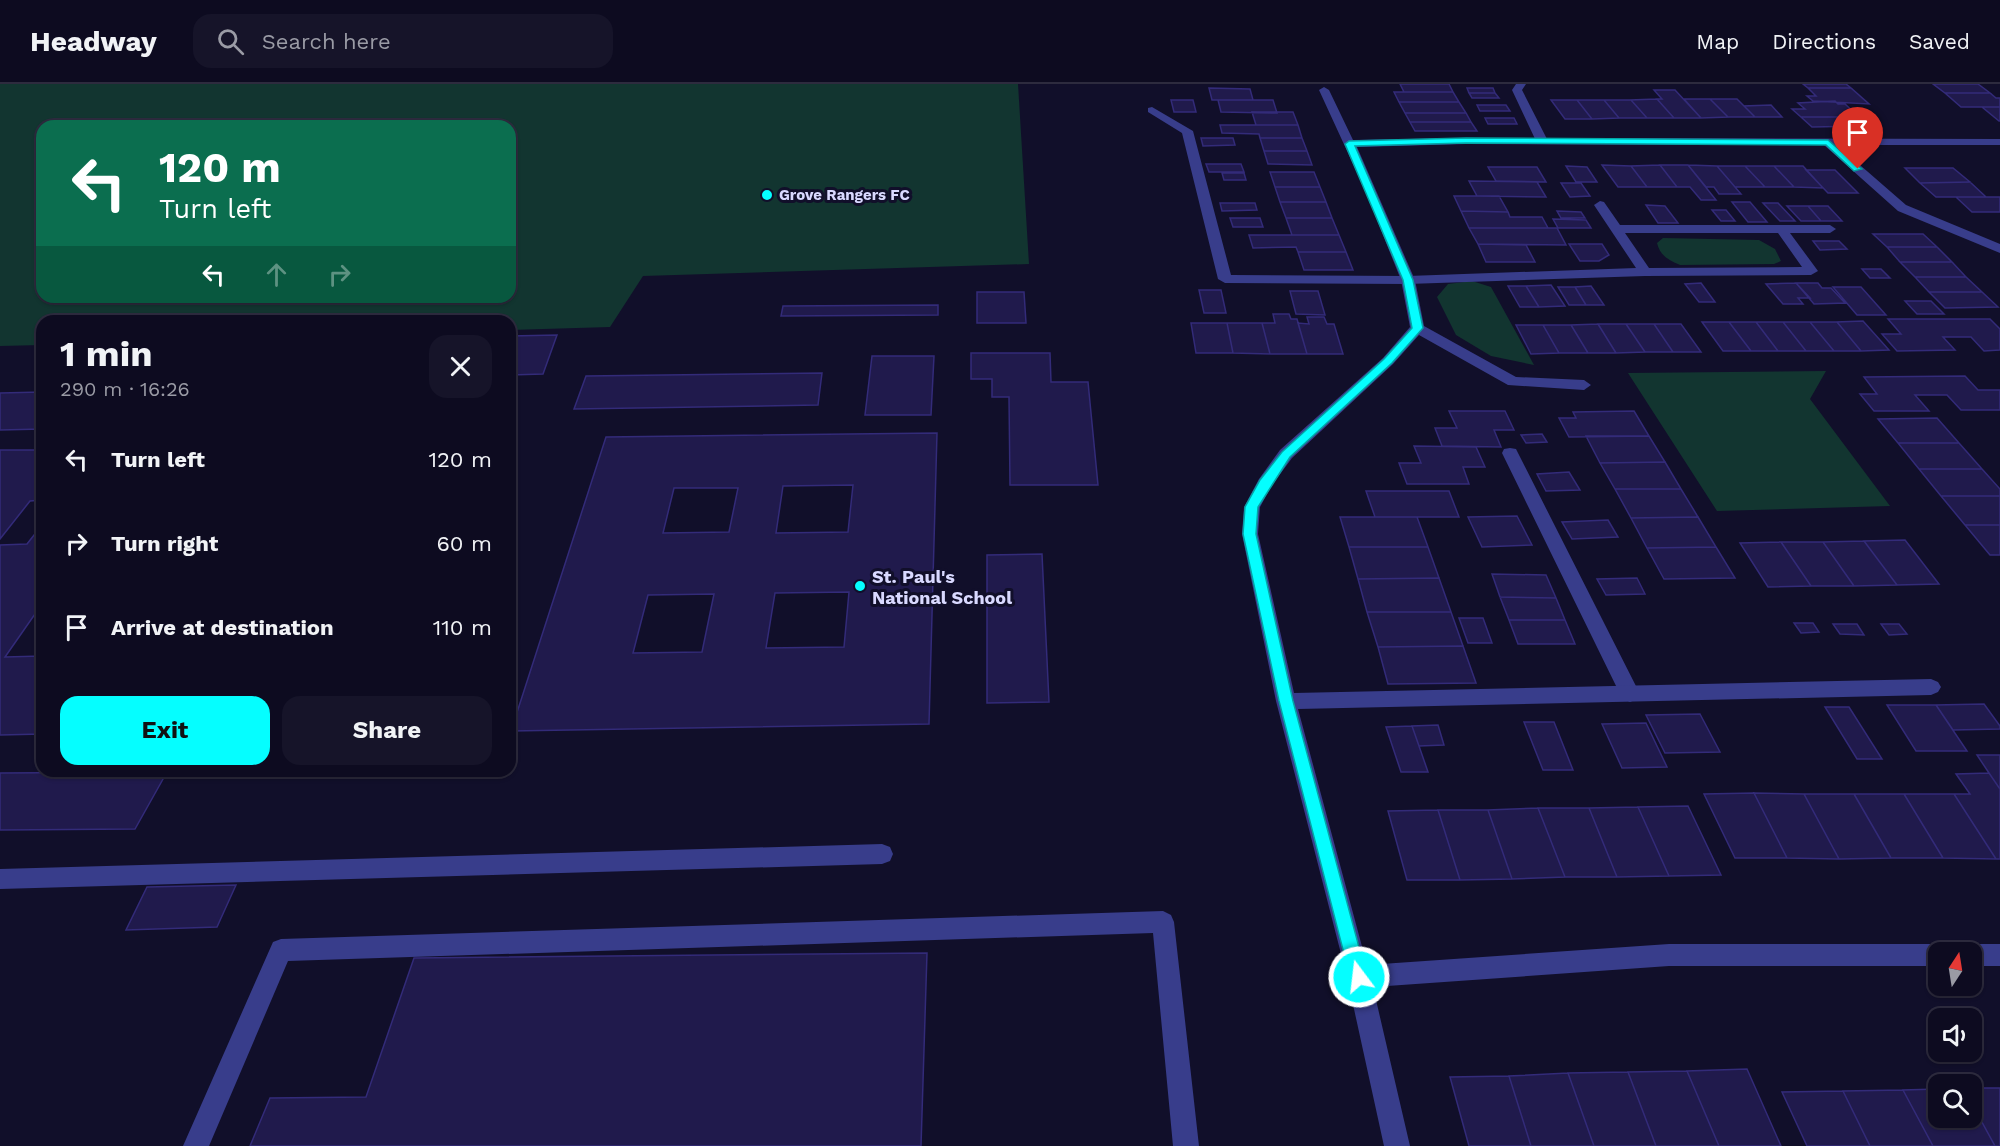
<!DOCTYPE html>
<meta charset="utf-8">
<style>
:root{--surface:#0d0b20;--page:#161429;--text:#f1f3f6;--muted:#9a9ba5;--line:#2d2b3e;--accent:#05feff}
body{margin:0;font-family:"Work Sans",sans-serif;background:var(--page);color:var(--text);height:100vh;display:flex;flex-direction:column;font-size:22px;white-space:nowrap}
*{box-sizing:border-box;margin:0}
p{font-size:20px;color:var(--muted)}
.icon{flex:none;width:33px;height:33px;fill:none;stroke:currentColor;stroke-width:2;stroke-linecap:round;stroke-linejoin:round}
.map{position:relative;flex:1;overflow:hidden}
.drawer{position:absolute;left:36px;top:231px;width:480px;height:462px;display:flex;flex-direction:column;background:var(--surface);border-radius:18px;box-shadow:0 2px 4px #0004,0 0 0 2px var(--line)}
.drawer>*{flex:none}
.hud{position:absolute;left:36px;top:36px;width:480px;height:183px;border-radius:18px;box-shadow:0 2px 4px #0004,0 0 0 2px var(--line);background:#0b6e4f;color:#fff;overflow:hidden}
.needle{width:39px;rotate:12deg}
.fabs{position:absolute;left:1928px;top:858px;display:grid;gap:12px}
.fabs a{display:grid;place-items:center;width:54px;height:54px;border-radius:12px;background:var(--surface);box-shadow:0 2px 4px #0004,0 0 0 2px var(--line);font-size:30px}
.pin{position:absolute;display:grid;place-items:center;width:51px;height:51px;color:#fff;margin:-62px -26px;border-radius:50% 50% 50% 0;rotate:-45deg;box-shadow:0 0 6px #0007}
.pin .icon{rotate:45deg}
.me{position:absolute;width:66px;margin:-33px;rotate:345deg;stroke-linejoin:round;filter:drop-shadow(0 0 4px #0008)}
.turn{display:flex;align-items:center;gap:21px;height:126px;padding:0 24px;font-size:27px}
.turn .icon{width:78px;height:78px;stroke-width:2.5}
.turn b{display:block;font-size:42px;line-height:51px}
.lanes{display:flex;align-items:center;height:57px;padding:0 24px;background:#0003;justify-content:center;gap:30px;direction:ltr}
.lanes .off{opacity:.35}
.round{display:grid;place-items:center;flex:none;width:63px;height:63px;border-radius:18px;background:var(--page)}
.head{display:flex;align-items:center;justify-content:space-between;height:102px;padding:0 24px}
h1{font-size:36px;font-weight:700;line-height:45px}
.primary-button{display:flex;gap:12px;margin-top:auto;padding:12px 24px}
.primary-button a{flex:1;height:69px;border-radius:18px;background:var(--accent);color:#111;font-size:24px;font-weight:700;line-height:69px;text-align:center}
.primary-button a+a{background:var(--page);color:var(--text)}
ul{padding:0;list-style:none}
li{display:flex;align-items:center;gap:18px;height:84px;padding:0 24px}
li div{flex:1}
li b{display:block;font-size:22px}
li em{font-style:normal}
header{display:flex;align-items:center;gap:36px;box-sizing:border-box;height:84px;padding:0 30px;background:var(--surface);border-bottom:2px solid var(--line)}
header strong{font-size:28px}
nav{display:flex;gap:33px;margin-inline-start:auto;font-size:21px}
.search{width:420px;height:54px;background:var(--page);display:flex;align-items:center;gap:15px;box-sizing:border-box;padding:0 21px;border-radius:18px;color:var(--muted);font-size:22px}
.map>svg:first-child{display:block}
.green{fill:#123530;fill-rule:evenodd}
.building{fill:#201a4c;stroke:#332b79;stroke-width:1.5;fill-rule:evenodd}
.lines{fill:none;stroke-linecap:round;stroke-linejoin:round}
.lane{fill:#383d8b;fill-rule:evenodd}
.street{fill:#383d8b;fill-rule:evenodd}
.route{fill:#05feff;stroke:#03a5a6;stroke-width:1.5}
.poi-dot{fill:#05feff;stroke:#110f2a;stroke-width:2}
.labels{text-anchor:middle;dominant-baseline:central;stroke-width:6;stroke-linejoin:round;paint-order:stroke}
.far-poi-label{font-size:15px;font-weight:bold;fill:#d9d9ff;stroke:#110f2a;text-anchor:start}
.poi-label{font-size:18px;font-weight:bold;fill:#d9d9ff;stroke:#110f2a;text-anchor:start}
</style>
<header>
<strong>Headway</strong>
<div class="search"><svg class="icon" aria-label="search" viewBox="0 0 24 24"><circle cx="10" cy="10" r="6"/><path d="M15 15l6 6"/></svg>Search here</div>
<nav><a>Map</a><a>Directions</a><a>Saved</a></nav>
</header>
<div class="map">
<svg width="2000" height="1062" viewBox="0 0 2000 1062">
<rect width="100%" height="100%" fill="#110f2a"/>
<path class="green" d="M0 0H1018L1029 180 643 192 610 243 510 246V237H42V261L0 262ZM42 42H510V213H42Z
M1663 154 1759 156 1775 165 1781 177 1774 180 1680 181C1669 176 1660 172 1657 159Z
M1472 197 1491 203 1534 281 1491 272 1456 251 1437 213 1448 200Z
M1826 287 1810 315 1890 422 1717 427 1628 289Z"/>
<path class="building" d="M1400 0H1449L1453 8H1404Z
M1803 0H1846L1851 4H1808Z
M1933 0H1978L1990 9H1945Z
M1209 4 1250 5 1253 16H1212Z
M1467 4H1493L1495 9H1469Z
M1808 4H1851L1869 20 1813 17 1807 12H1816Z
M1654 6H1675L1701 34H1674L1657 15H1662Z
M1394 8H1453L1459 18H1399Z
M1469 9H1495L1499 14H1472Z
M1945 9H1990L1996 14H2000V23H1961Z
M1657 15 1674 34H1647L1631 16Z
M1684 15H1710L1728 33 1701 34Z
M1710 15H1737L1755 33H1728Z
M1171 16H1193L1196 28H1174Z
M1218 16H1273L1277 29 1221 28Z
M1551 16H1577L1592 35H1565Z
M1577 16H1604L1619 34 1592 35Z
M1604 16H1631L1647 34H1619Z
M1835 17 1838 20H1845L1859 33H1801L1792 25H1805L1798 19Z
M1399 18H1459L1466 29H1405Z
M1477 21H1506L1510 27H1480Z
M1771 21 1782 33H1755L1744 22Z
M1982 23H2000V37H1999Z
M1252 28H1293L1298 41H1256Z
M1405 29H1466L1471 38H1410Z
M1801 33H1851L1861 42 1812 43Z
M1485 34H1514L1517 40H1488Z
M1410 38H1471L1477 47H1415Z
M1220 41H1298L1302 54H1260L1259 50 1222 49Z
M1201 54H1233L1235 61 1203 62Z
M1260 54H1302L1307 67H1264Z
M1264 67H1307L1312 81 1268 80Z
M1206 80H1241L1244 88H1209Z
M1602 81 1631 82 1647 103H1618Z
M1660 81H1688L1716 116H1701L1690 103H1677Z
M1660 81 1677 103H1647L1631 82Z
M1688 81 1717 82 1741 110H1719L1714 103H1706Z
M1566 82 1587 83 1597 98H1576Z
M1717 82H1745L1765 103H1735Z
M1745 82H1774L1794 103H1765Z
M1774 82H1803L1823 104 1794 103Z
M1488 83H1537L1546 98 1496 97Z
M1905 84H1953L1970 98 1920 99Z
M1806 86H1835L1858 109H1828Z
M1270 88H1314L1320 103H1275Z
M1222 89H1244L1246 96H1224Z
M1469 97 1537 98 1546 113 1477 112Z
M1970 98 1986 113H1936L1920 99Z
M1561 99H1581L1590 112 1570 113Z
M1275 103H1320L1326 118H1280Z
M1454 112H1499L1508 128 1461 127Z
M1956 113H2000V128H1972Z
M1280 118H1326L1332 134H1286Z
M1732 118H1750L1767 138H1748Z
M1220 119H1255L1257 126 1222 127Z
M1763 119H1778L1795 137H1780Z
M1646 121 1665 122 1678 139H1658Z
M1787 122H1808L1821 137H1801Z
M1808 122H1828L1842 137H1821Z
M1712 126H1726L1735 137H1721Z
M1461 127 1508 128 1510 133H1542L1548 144H1469Z
M1557 127 1581 128 1585 134H1561Z
M1230 134H1260L1263 143H1233Z
M1286 134H1332L1339 151H1292Z
M1553 135 1586 136 1591 144H1558Z
M1469 144H1557L1566 161 1478 160Z
M1873 150H1923L1937 163H1887Z
M1249 151H1339L1346 168H1298L1296 163 1253 164Z
M1813 157H1839L1847 165 1820 166Z
M1478 160 1526 161 1535 178H1486Z
M1569 160H1602L1609 171 1599 177H1580Z
M1887 163H1937L1952 178H1900Z
M1298 168H1346L1353 186H1304Z
M1900 178H1952L1966 193H1915Z
M1862 185H1881L1890 194H1870Z
M1915 193H1966L1982 208H1929Z
M1701 199 1715 218H1699L1685 200Z
M1796 199H1818L1822 204H1831L1845 219 1814 220Z
M1796 199 1810 214H1798L1803 220H1783L1766 200Z
M1551 201 1565 222 1539 223 1526 202Z
M1508 202H1526L1539 223H1520Z
M1591 202 1604 221H1586L1575 203Z
M1558 203H1575L1586 221H1569Z
M1833 203H1861L1886 231H1857Z
M1199 206H1221L1226 229H1204Z
M1290 207H1318L1325 231 1296 230Z
M977 208H1024L1026 239H977Z
M1929 208H1982L1998 223 1945 224Z
M1905 217H1931L1944 230H1917Z
M938 221V231L781 232 783 222Z
M1273 230H1289L1291 235H1297L1307 270H1270L1262 239H1275Z
M1307 233H1324L1327 240H1334L1343 270H1307L1298 239 1309 240Z
M1888 235H1990L2000 245V266L1984 267 1971 253H1943L1955 266 1897 267 1882 250H1901Z
M1863 237 1889 266 1861 267 1837 238Z
M1702 238H1729L1751 267H1723Z
M1729 238H1756L1778 267H1751Z
M1756 238H1783L1806 267H1778Z
M1783 238H1810L1834 267H1806Z
M1810 238H1837L1861 267H1834Z
M1191 239H1227L1233 269H1196Z
M1227 239H1262L1270 270 1233 269Z
M1598 240 1616 269H1588L1571 241Z
M1598 240H1626L1645 268 1616 269Z
M1626 240H1654L1673 268H1645Z
M1654 240H1681L1701 268H1673Z
M1516 241H1543L1559 269 1531 270Z
M1543 241H1571L1588 269H1559Z
M557 251 543 290 510 291V252Z
M971 269H1050L1051 298H1088L1098 401H1010L1009 313H992V295H971Z
M872 272H934L931 331H865Z
M822 289 818 321 574 325 586 292Z
M1965 292 1978 306H2000V326H1961L1947 311H1915L1929 327H1874L1860 310H1877L1864 293Z
M42 308V345L0 346V309Z
M1449 327H1505L1514 346H1494L1501 363 1442 362 1435 344H1457Z
M1634 327 1649 352 1569 353 1559 334H1576L1573 328Z
M1937 334 1959 359H1898L1878 335Z
M937 349 929 640 511 647 606 353ZM853 401 848 448 776 449 783 402ZM674 404H738L729 448 663 449ZM849 508 844 563 766 564 775 509ZM714 510 702 568 633 569 648 511Z
M1542 350 1547 358 1526 359 1521 351Z
M1586 352H1649L1665 378 1600 379Z
M1898 359H1959L1982 385H1919Z
M1414 362 1476 363 1485 383H1463L1469 400H1407L1399 379H1421Z
M0 366H42V416L30 417 0 455Z
M1665 378 1681 405H1615L1600 379Z
M1919 385H1982L2000 405V412H1941Z
M1569 388 1580 406 1546 407 1537 390Z
M1615 405H1681L1698 433 1631 434Z
M1366 407H1449L1459 433H1375Z
M1941 412H2000V441H1965Z
M1517 432 1532 461 1482 463 1468 433Z
M1340 433H1417L1428 463H1349Z
M1698 433 1716 463 1647 464 1631 434Z
M1608 436 1618 453 1572 455 1562 438Z
M42 441V520L5 573 42 572V650L0 651V461L27 460Z
M1965 441H2000V471H1990Z
M1905 456 1939 500 1897 501 1864 457Z
M1864 457 1897 501 1854 502 1823 458Z
M1781 458 1811 502 1768 503 1740 459Z
M1781 458H1823L1854 502H1811Z
M1349 463H1428L1439 494 1358 495Z
M1716 463 1735 494 1664 495 1647 464Z
M1042 470 1049 618 987 619V471Z
M1492 490 1546 491 1556 514 1500 513Z
M1439 494 1451 528H1367L1358 495Z
M1637 494 1645 510 1606 511 1597 495Z
M1500 513 1556 514 1565 536H1509Z
M1367 528H1451L1463 562 1378 563Z
M1459 534H1483L1492 559H1468Z
M1509 536H1565L1575 560H1518Z
M1794 539H1813L1819 548 1801 549Z
M1833 540H1857L1864 551 1840 550Z
M1881 540H1899L1907 550 1889 551Z
M1463 562 1476 599 1388 600 1378 563Z
M1984 620 2000 642V645L1953 646 1936 621Z
M1887 621H1936L1967 667H1916Z
M1825 623H1849L1882 675H1857Z
M1700 630 1720 668 1665 669 1646 631Z
M1524 638H1554L1573 686H1543Z
M1646 639 1667 683 1622 684 1602 640Z
M1438 641 1444 661 1419 662 1412 642Z
M1412 642 1419 662 1428 688H1401L1386 643Z
M1977 671H2000V705L1989 689Z
M167 688 135 745 0 746V689Z
M1989 689 2000 705V775H1996L1954 710H1970L1956 690Z
M1754 709 1787 774H1735L1704 710Z
M1754 709 1804 710 1839 775 1787 774Z
M1804 710H1854L1891 774 1839 775Z
M1854 710H1904L1943 774H1891Z
M1904 710H1954L1996 775 1943 774Z
M1688 722 1721 791 1669 792 1638 723Z
M1638 723 1669 792 1617 793 1589 724Z
M1538 724H1589L1617 793H1565Z
M1538 724 1565 793 1512 795 1488 726Z
M1438 726 1460 796H1407L1388 727Z
M1438 726H1488L1512 795 1460 796Z
M236 801 217 843 126 846 147 803Z
M927 869 921 1062H250L270 1014 366 1013 414 874Z
M1747 985 1781 1062H1719L1687 987Z
M1687 987 1719 1062H1656L1628 988Z
M1628 988 1656 1062H1594L1568 989Z
M1568 989 1594 1062H1531L1509 992Z
M1509 992 1531 1062H1469L1450 993Z
M1971 1004H2000V1062H1995L1971 1018Z
M1938 1005V1034H1971V1018L1995 1062H1933L1903 1006Z
M1903 1006 1933 1062H1870L1843 1007Z
M1843 1007 1870 1062H1807L1782 1008Z"/>
<g class="lines">
<path class="lane" d="M1516 0H1526L1522 6 1548 57 1546 59 1542 60 1536 57 1512 6Z
M1152 23 1193 47 1231 191 1408 192 1636 184 1594 121 1600 117 1604 118 1620 141H1830L1836 145 1830 149H1790L1818 187 1811 191 1645 192 1408 200 1225 199 1218 195 1182 49 1148 28V24ZM1625 149H1778L1802 183 1649 184Z
M1510 364 1516 365 1518 369 1640 610 1637 615 1630 618 1623 615 1620 610 1502 369 1504 365Z
M882 760 890 763 893 770 890 777 882 780 0 805V785Z
M1163 827 1171 831 1174 838 1199 1062H1173L1153 849 288 877 209 1062H183L273 858 281 855Z"/>
<path class="street" d="M1324 3 1329 6 1353 56 1466 54 2000 55V61H1837L1906 121 2000 160V169L1898 127 1824 61 1466 60 1357 63 1415 196 1424 242 1516 293 1584 296 1591 301 1584 306 1508 301 1419 251 1393 280 1292 374 1272 401 1260 423 1258 450 1294 609 1931 595 1938 598 1941 603 1938 608 1931 611 1298 625 1367 881 1669 860H1938L1946 863 1948 868H1938V882H1669L1373 903 1410 1062H1384L1347 893 1276 617 1242 450 1244 423 1259 395 1280 366 1383 274 1410 243 1401 196 1365 106 1319 6Z
M1971 860H2000V882H1971V868H1961L1963 863Z"/>
</g>
<path class="route" d="M1466 54 1828 56 1862 85 1854 87 1826 61 1466 59 1355 62 1413 196 1423 244 1392 279 1290 373 1258 423 1256 450 1293 617 1367 893 1365 899 1359 901 1353 899 1350 893 1279 617 1243 450 1245 423 1260 396 1282 368 1384 275 1412 244 1403 196 1345 60 1349 57Z"/>
<g class="poi-dot">
<circle cx="767" cy="111" r="6"/>
<circle cx="860" cy="502" r="6"/>
</g>
<g class="labels">
<g class="far-poi-label">
<text x="779" y="111">Grove Rangers FC</text>
</g>
<g class="poi-label">
<text x="872" y="492">St. Paul's<tspan x="872" dy="21">National School</tspan></text>
</g>
</g>
</svg>
<div class="fabs">
<a><svg class="needle" viewBox="-14 -14 28 28"><path d="M0-13l5 13h-10z" fill="#e53935"/><path d="M0 13l5-13h-10z" fill="#9a9ba5"/></svg></a>
<a><svg class="icon" aria-label="sound" viewBox="0 0 24 24"><path d="M4 9h4l5-4v14l-5-4H4zM17 9q2 3 0 6"/></svg></a>
<a><svg class="icon" aria-label="search" viewBox="0 0 24 24"><circle cx="10" cy="10" r="6"/><path d="M15 15l6 6"/></svg></a>
</div>
<div class="pin" style="left:1858px;top:85px;background:#d93025"><svg class="icon" aria-label="arrive" viewBox="0 0 24 24"><path d="M6 21V4h12l-3 4 3 4H6"/></svg></div>
<svg class="me" style="left:1359px;top:893px" viewBox="-20 -20 40 40"><circle r="17" fill="#05feff" stroke="#fff" stroke-width="3"/><path d="M0-11L8 9 0 5-8 9z" fill="#fff"/></svg>
<div class="hud">
<div class="turn"><svg class="icon" aria-label="left" viewBox="0 0 24 24"><path d="M17 20v-9H6M10 6l-5 5 5 5"/></svg><div><b>120 m</b>Turn left</div></div>
<div class="lanes"><svg class="icon" aria-label="left" viewBox="0 0 24 24"><path d="M17 20v-9H6M10 6l-5 5 5 5"/></svg><svg class="icon off" aria-label="ahead" viewBox="0 0 24 24"><path d="M12 20V5M6 11l6-6 6 6"/></svg><svg class="icon off" aria-label="right" viewBox="0 0 24 24"><path d="M7 20v-9h11M14 6l5 5-5 5"/></svg></div>
</div>
<section class="drawer">
<div class="head"><div><h1>1 min</h1><p>290 m · 16:26</p></div><a class="round"><svg class="icon" aria-label="close" viewBox="0 0 24 24"><path d="M6 6l12 12M18 6L6 18"/></svg></a></div>
<ul>
<li><svg class="icon" aria-label="left" viewBox="0 0 24 24"><path d="M17 20v-9H6M10 6l-5 5 5 5"/></svg><div><b>Turn left</b></div><em>120 m</em></li>
<li><svg class="icon" aria-label="right" viewBox="0 0 24 24"><path d="M7 20v-9h11M14 6l5 5-5 5"/></svg><div><b>Turn right</b></div><em>60 m</em></li>
<li><svg class="icon" aria-label="arrive" viewBox="0 0 24 24"><path d="M6 21V4h12l-3 4 3 4H6"/></svg><div><b>Arrive at destination</b></div><em>110 m</em></li>
</ul>
<div class="primary-button"><a>Exit</a><a>Share</a></div>
</section>
</div>
